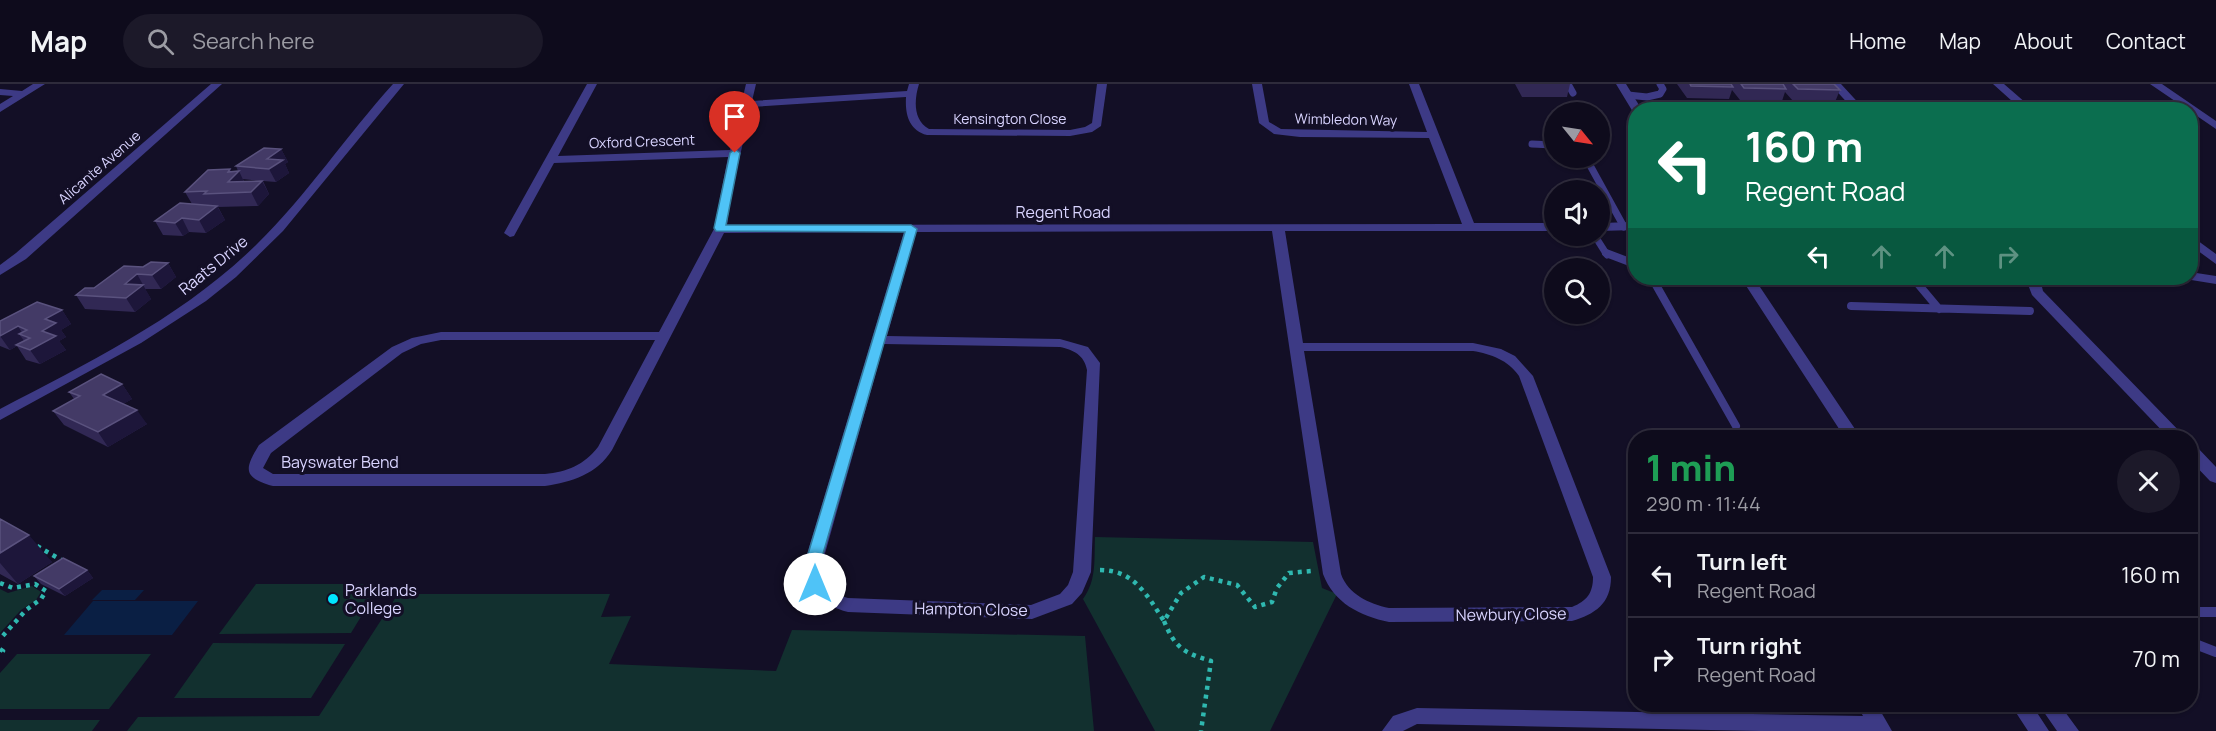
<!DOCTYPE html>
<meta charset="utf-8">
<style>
:root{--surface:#0e0b1c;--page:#1c1929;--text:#f1f3f6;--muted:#9b9ba3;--line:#2e2b3b}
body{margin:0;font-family:Manrope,sans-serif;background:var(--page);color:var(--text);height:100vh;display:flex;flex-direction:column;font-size:22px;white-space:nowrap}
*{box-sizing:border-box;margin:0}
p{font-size:20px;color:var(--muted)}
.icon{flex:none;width:33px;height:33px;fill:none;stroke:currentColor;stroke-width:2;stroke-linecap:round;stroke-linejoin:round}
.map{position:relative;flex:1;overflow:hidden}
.drawer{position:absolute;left:1628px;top:346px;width:570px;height:282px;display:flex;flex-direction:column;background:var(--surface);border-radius:24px;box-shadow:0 2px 4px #0004,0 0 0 2px var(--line)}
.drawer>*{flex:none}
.guide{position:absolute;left:1628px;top:18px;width:570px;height:183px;border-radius:24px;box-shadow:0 2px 4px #0004,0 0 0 2px var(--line);background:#0b6e4f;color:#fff;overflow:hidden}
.needle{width:39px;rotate:120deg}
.buttons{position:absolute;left:1544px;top:18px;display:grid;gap:12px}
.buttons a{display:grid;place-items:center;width:66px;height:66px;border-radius:50%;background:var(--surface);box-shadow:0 2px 4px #0004,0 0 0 2px var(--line);font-size:30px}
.pin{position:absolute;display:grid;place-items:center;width:51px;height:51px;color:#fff;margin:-62px -26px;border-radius:50% 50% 50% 0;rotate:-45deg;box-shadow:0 0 6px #0007}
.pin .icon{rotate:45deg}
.me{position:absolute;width:66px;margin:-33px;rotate:0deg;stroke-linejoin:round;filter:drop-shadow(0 0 4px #0008)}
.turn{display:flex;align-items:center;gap:21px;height:126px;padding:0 18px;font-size:27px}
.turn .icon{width:78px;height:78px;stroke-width:2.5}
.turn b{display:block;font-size:42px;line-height:51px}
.lanes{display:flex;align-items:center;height:57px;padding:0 18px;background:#0003;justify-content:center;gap:30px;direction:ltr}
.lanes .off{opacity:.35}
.round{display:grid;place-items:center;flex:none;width:63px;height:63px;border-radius:32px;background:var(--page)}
.overview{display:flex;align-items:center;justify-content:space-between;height:102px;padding:0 18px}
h1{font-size:36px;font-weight:800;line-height:45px;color:#1e9e55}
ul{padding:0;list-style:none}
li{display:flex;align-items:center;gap:18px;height:84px;padding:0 18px;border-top:2px solid var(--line)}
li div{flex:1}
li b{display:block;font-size:22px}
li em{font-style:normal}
header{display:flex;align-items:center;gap:36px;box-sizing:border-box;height:84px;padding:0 30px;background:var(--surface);border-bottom:2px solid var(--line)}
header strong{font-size:28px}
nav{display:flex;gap:33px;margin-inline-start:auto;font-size:21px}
.search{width:420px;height:54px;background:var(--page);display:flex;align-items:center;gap:15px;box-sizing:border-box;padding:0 21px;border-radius:33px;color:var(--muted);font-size:22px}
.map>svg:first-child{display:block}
.green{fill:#12302f}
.water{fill:#0a1f44}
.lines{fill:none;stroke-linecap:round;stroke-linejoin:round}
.path{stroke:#2fb8b0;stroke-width:4.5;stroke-dasharray:4 5;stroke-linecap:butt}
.service-far2{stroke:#3d3a85;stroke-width:7}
.service-far1{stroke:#3d3a85;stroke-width:8}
.service{stroke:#3d3a85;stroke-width:10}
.minor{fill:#3d3a85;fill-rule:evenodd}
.tertiary{fill:#3d3a85;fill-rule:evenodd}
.wall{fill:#312854;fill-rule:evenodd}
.shaded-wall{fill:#1d163a}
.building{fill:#433a66;stroke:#5a527e;stroke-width:1.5}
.route{fill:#4fc3f7;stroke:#337fa1;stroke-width:1.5}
.poi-dot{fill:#00e5ff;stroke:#130f26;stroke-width:2}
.labels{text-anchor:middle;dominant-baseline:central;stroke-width:6;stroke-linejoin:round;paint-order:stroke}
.far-street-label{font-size:14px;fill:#d9d4ff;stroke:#130f26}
.street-label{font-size:16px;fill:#d9d4ff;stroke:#130f26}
.poi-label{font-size:16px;fill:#d9d4ff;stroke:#130f26;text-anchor:start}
</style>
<header>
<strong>Map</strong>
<div class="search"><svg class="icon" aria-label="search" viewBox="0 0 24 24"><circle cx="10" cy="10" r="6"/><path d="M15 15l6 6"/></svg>Search here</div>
<nav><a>Home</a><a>Map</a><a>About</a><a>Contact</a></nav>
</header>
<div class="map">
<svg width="2216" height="647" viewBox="0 0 2216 647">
<rect width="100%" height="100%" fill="#130f26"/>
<path class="green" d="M1095 453 1313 458 1322 504 1337 510 1270 647H1155L1083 515C1097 496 1094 475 1095 453Z
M256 500H381L351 549 219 550Z
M32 502 41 508 36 516 21 526 0 549V505L8 509Z
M398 510H610L601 533 631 532 609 580 776 587 792 546 1085 552 1094 647H127L138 633 319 632Z
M213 559 345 560 311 614H174Z
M17 570H151L109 625H0V589Z
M0 636H100L92 647H0Z"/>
<path class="water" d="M102 506H144L135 516H92Z
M93 517H198L172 551H64Z"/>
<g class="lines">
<path class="path" d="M37 462 63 477
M1100 486C1134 486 1147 511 1164 537L1181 509 1204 493 1237 501 1255 523 1272 518 1277 504 1289 489 1311 487
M0 499 13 504 35 500 46 507 41 515 26 526 0 555
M1164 537C1175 564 1184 569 1211 577L1201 647
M0 565 3 567 0 570"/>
<path class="service-far2" d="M1568 0 1573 9
M1628 11 1647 13 1660 10 1663 5 1660 0
M1532 60 1554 61
M1586 74 1624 143
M1595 152 1607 171"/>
<path class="service-far1" d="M1606 169 1635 180
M1652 194 1736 342
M1913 194 1939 225
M1851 222 2030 227"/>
<path class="service" d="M2190 528H2216
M2190 558 2216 568"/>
<path class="minor" d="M33 0H45L0 28V20L13 12 0 11V5L22 7Z
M211 0H222L26 175 0 191V181L16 169Z
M587 0H597L558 72 730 66 746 0H756L752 17 907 7 909 0H919C914 16 913 36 929 45L1070 46 1085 43 1092 39 1097 0H1107L1101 42 1092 48 1070 52 927 51C909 46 905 31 906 13L751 23 730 116 727 141 1462 140 1429 54 1300 53 1274 50 1259 39 1252 0H1262L1269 38 1281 45 1427 48 1409 0H1419L1474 139H1554V147H1285L1303 259H1473L1501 265 1515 272 1533 292 1611 493C1611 520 1595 530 1572 537L1389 538C1360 532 1334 519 1323 490L1272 147 916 148 887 252 1060 255 1088 263 1100 279 1091 488 1082 509 1072 520 1032 535 848 528C822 521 804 509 804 480L904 148 724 149 612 366C597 390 572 398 545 402H273C243 394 244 385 259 361L392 263 412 254 441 248H659L714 145 728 73 554 79 514 152 510 153 504 149ZM441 256H655L598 363C584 381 567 388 545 390H273L263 384 271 369 402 269 421 260ZM884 260 1060 263C1074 266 1084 271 1087 286L1073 488 1068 501 1060 510 1031 521 848 514C830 509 822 499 822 480ZM1304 267H1473C1491 270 1508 276 1519 292L1593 493C1593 509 1587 517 1572 523L1389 524C1369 520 1348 510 1341 490Z
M1830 0H1841L1865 26H1854Z
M1993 0H2004L2034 26H2022Z
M2150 0H2162L2216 37V45Z
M1635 138V146L1599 147V139Z
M2190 151 2216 170V180L2190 161Z
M2190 188 2216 192V200L2185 195 2190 194Z
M2031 194H2044L2041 199 2043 207 2186 354H2169L2032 211 2027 198Z
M2190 361 2196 362 2216 383V399L2210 397 2190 376Z
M1857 621H1877L1892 647H1760L1417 640 1403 647H1382L1393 632 1417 624 1863 632Z"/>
<path class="tertiary" d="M393 0H404L283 147 236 193 206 217 141 259 0 336V325C90 278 184 232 257 160 307 111 346 52 393 0Z
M1616 0H1626L1642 26H1635L1633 28Z
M1741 194H1754L1861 354H1845Z
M2011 621H2032L2049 647H2028Z
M2039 621H2060L2079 647H2057Z"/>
</g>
<path class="wall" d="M1515 0H1570L1567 13H1522Z
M1677 0H1834L1840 6 1835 18 1793 17 1785 8 1782 17 1740 16 1732 6 1729 15 1687 14Z
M281 65 288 78 285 80 289 89 276 98 263 97 269 110 258 122 218 123 225 136 206 149 189 148 183 152 163 151 155 137 192 120 185 108 230 85 231 87H238L236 82ZM243 95 260 97H244Z
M168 179 176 193 161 205H145L151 215 135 228 85 225 76 211 94 204 143 183Z
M62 226 71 240 61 246 66 253 59 257 66 266 40 280 26 276 17 262 10 266 0 262V237Z
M122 300 132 315 123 320 147 340 108 363 64 341 53 327 74 315 69 308Z
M0 435 52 478 18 500 0 490Z
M87 486 93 494 65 512 41 500 34 492Z"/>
<path class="shaded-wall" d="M281 65 288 78 285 80 289 89 276 98 269 85 267 75Z
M230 85 234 92 239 87 245 100 228 98V88Z
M262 97 269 110 258 122 251 108Z
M217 122 225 136 206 149 199 136Z
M182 134 189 148 183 152 175 139Z
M168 179 176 193 161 205 152 191Z
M137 190 151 215 135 228 126 214 125 200Z
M62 226 71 240 61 246 66 253 59 257 66 266 40 280 30 266 42 247 45 235Z
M18 242 24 252 19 250 25 258 16 261 17 262 10 266 0 252Z
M122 300 132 315 113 326 103 311Z
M137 326 147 340 108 363 98 348Z
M29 451 52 478 18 500 0 479V469Z
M87 486 93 494 65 512 59 505Z"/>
<path class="building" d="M1690 0H1731L1733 3 1691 2Z
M1741 0H1783L1786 5 1744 4Z
M1793 0H1834L1840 6 1798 5Z
M264 64 281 65 267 75 283 76 269 85 236 82Z
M230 85 228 88 239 87 228 98 262 97 251 108 204 110 207 107 185 108 208 86Z
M180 119 217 122 199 136 182 134 175 139 155 137Z
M151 178 168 179 152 191 137 190 125 200 143 201 126 214 76 211 85 204H94L124 182 143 183Z
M37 218 62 226 45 235 56 239 42 247 56 252 30 266 16 261 30 254 19 250 27 246 18 242 0 252V237Z
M101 290 122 300 103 311 137 326 98 348 53 327 80 312 69 308Z
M0 435 29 451 0 469Z
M63 474 87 486 59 505 34 492Z"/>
<path class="route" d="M735 65 740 69 726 141H911L917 145 820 480V490L823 500 821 505H809C805 496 804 490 805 480L905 148 716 147 714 144 730 69Z"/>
<circle class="poi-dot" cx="333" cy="515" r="6"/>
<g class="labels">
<g class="far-street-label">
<text x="1010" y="34">Kensington Close</text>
<text transform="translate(1346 35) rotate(1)">Wimbledon Way</text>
<text transform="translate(642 57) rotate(-2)">Oxford Crescent</text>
<text transform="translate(99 83) rotate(-41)">Alicante Avenue</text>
</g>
<g class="street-label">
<text x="1063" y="128">Regent Road</text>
<text transform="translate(213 181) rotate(-39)">Raats Drive</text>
<text x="340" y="378">Bayswater Bend</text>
<text transform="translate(971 525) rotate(1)">Hampton Close</text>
<text transform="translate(1511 530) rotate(-1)">Newbury Close</text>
</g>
<g class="poi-label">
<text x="345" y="506">Parklands<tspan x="345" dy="18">College</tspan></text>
</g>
</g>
</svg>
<div class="buttons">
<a><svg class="needle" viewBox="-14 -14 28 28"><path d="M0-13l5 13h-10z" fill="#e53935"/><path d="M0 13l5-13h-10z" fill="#9b9ba3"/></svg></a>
<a><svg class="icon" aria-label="sound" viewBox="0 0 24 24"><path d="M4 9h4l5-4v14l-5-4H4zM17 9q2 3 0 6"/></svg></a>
<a><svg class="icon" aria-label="search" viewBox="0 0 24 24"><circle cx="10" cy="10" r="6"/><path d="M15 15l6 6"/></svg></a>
</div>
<div class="pin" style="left:735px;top:69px;background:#d93025"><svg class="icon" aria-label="arrive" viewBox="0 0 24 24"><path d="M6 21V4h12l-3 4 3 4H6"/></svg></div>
<svg class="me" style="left:815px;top:500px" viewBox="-20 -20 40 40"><circle r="19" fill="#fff"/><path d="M0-13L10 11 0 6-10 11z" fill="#4fc3f7"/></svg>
<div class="guide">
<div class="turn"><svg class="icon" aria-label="left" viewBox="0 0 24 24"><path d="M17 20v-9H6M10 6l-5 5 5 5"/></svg><div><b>160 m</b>Regent Road</div></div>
<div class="lanes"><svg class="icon" aria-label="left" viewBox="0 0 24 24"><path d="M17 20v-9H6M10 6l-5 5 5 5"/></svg><svg class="icon off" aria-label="ahead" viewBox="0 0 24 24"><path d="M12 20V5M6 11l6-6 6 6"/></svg><svg class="icon off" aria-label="ahead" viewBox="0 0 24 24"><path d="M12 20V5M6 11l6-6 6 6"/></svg><svg class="icon off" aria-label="right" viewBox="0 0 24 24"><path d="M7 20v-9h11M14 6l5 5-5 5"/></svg></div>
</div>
<section class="drawer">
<div class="overview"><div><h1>1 min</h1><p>290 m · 11:44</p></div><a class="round"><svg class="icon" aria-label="close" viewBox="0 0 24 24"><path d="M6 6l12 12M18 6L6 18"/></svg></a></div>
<ul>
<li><svg class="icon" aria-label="left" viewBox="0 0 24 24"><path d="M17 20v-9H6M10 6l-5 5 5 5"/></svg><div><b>Turn left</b><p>Regent Road</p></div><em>160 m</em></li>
<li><svg class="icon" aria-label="right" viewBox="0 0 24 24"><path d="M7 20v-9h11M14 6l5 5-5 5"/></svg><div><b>Turn right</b><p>Regent Road</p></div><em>70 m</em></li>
</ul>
</section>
</div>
